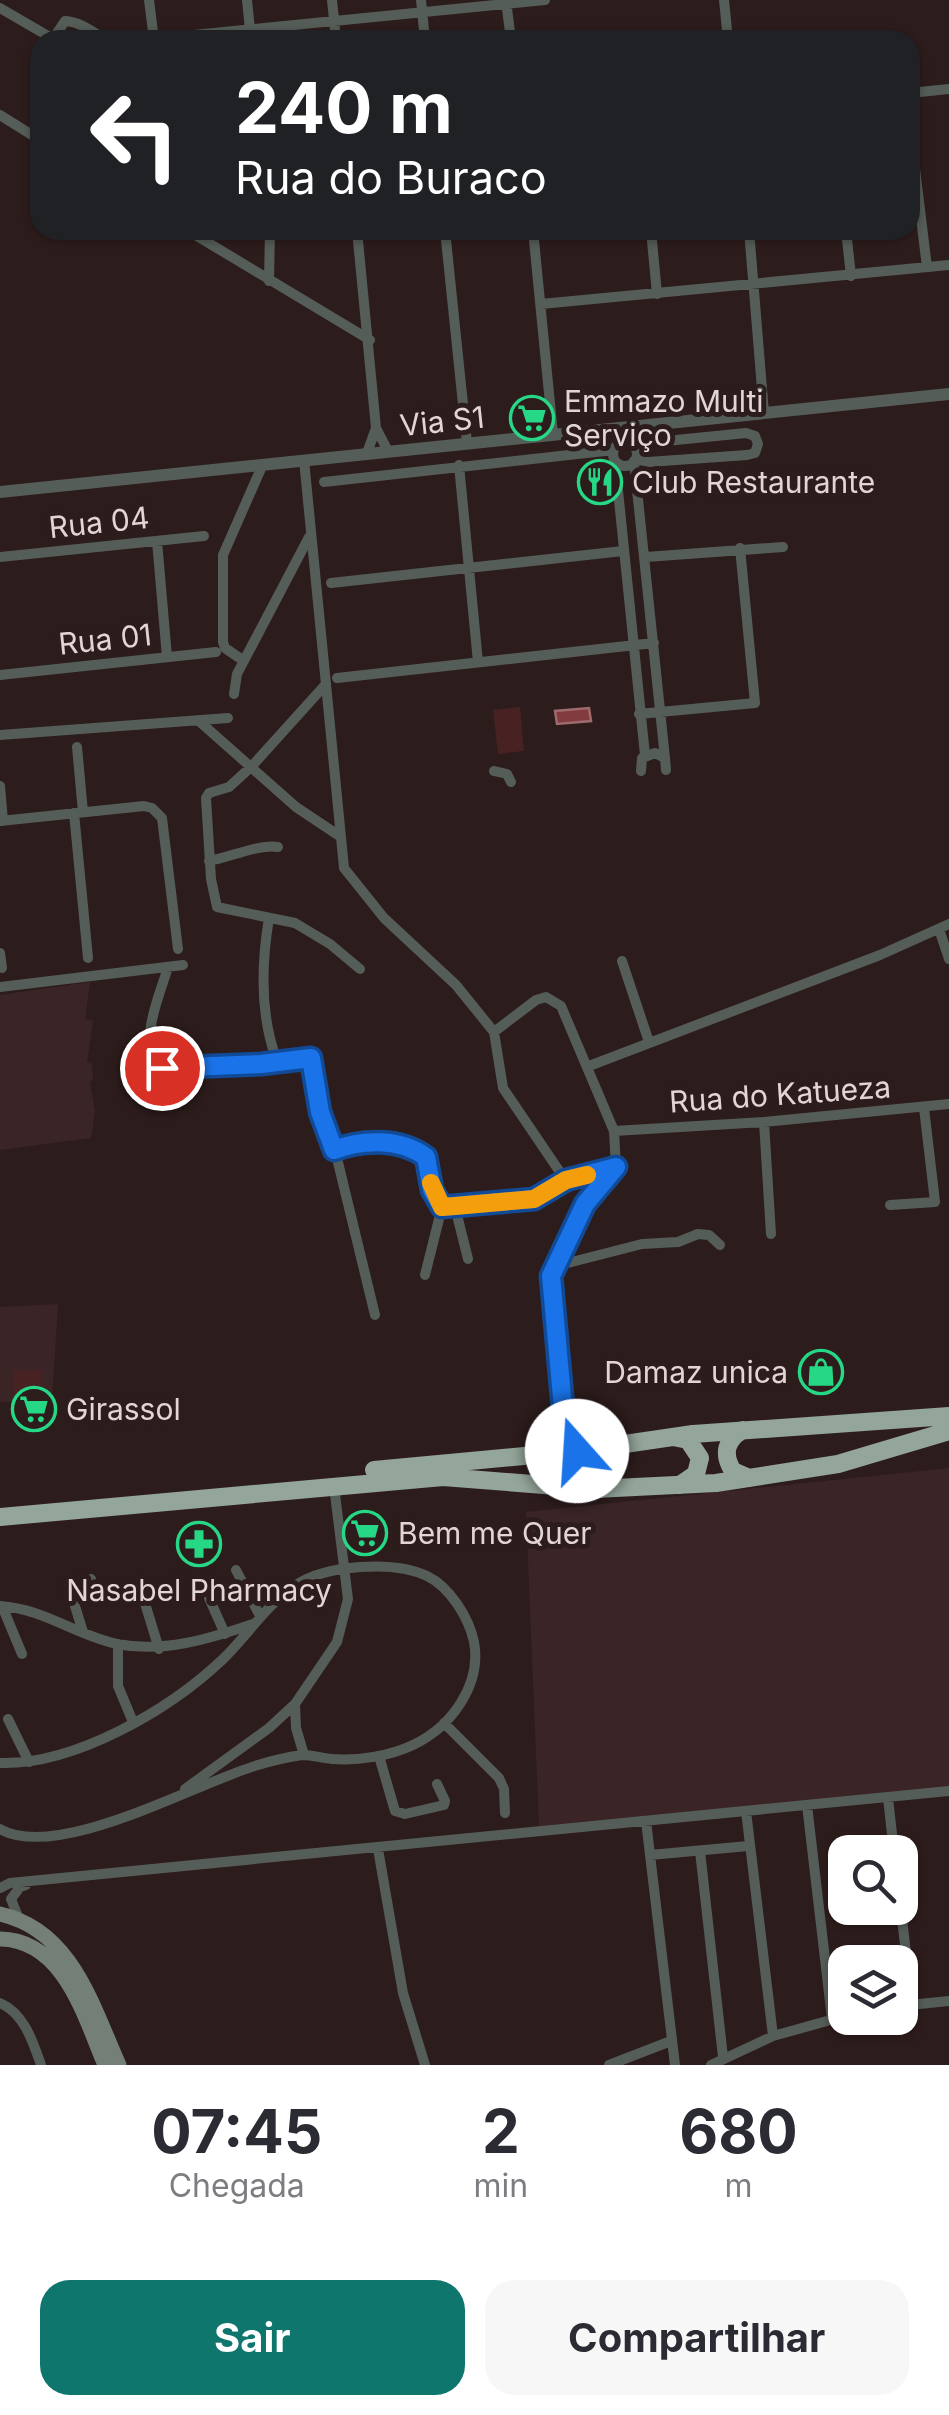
<!DOCTYPE html>
<html lang="pt">
<meta charset="utf-8">
<style>
:root{--surface:#fff;--page:#f7f7f7;--text:#2b2b33;--muted:#7c7c81;--accent:#0f766e}
body{margin:0;font-family:Inter,sans-serif;background:var(--page);color:var(--text);height:100vh;display:flex;flex-direction:column;font-size:38px;white-space:nowrap}
*{box-sizing:border-box;margin:0}
p{font-size:32px;color:var(--muted)}
.icon{flex:none;width:55px;height:55px;fill:none;stroke:currentColor;stroke-width:2;stroke-linecap:round;stroke-linejoin:round}
.map{position:relative;height:2065px;overflow:hidden}
.sheet{display:flex;flex-direction:column;background:var(--surface);flex:1}
.sheet>*{flex:none}
.banner{position:absolute;left:30px;top:30px;width:890px;height:210px;border-radius:30px;box-shadow:0 2px 8px #0004;background:#202124;color:#fff;overflow:hidden}
.fabs{position:absolute;left:828px;top:1835px;display:grid;gap:20px}
.fabs a{display:grid;place-items:center;width:90px;height:90px;border-radius:20px;background:var(--surface);box-shadow:0 2px 8px #0004;font-size:50px}
.pin{position:absolute;display:grid;place-items:center;width:85px;height:85px;color:#fff;margin:-42px;border:5px solid #fff;border-radius:50%;box-shadow:0 2px 10px #0007}
.me{position:absolute;width:110px;margin:-55px;rotate:341deg;stroke-linejoin:round;filter:drop-shadow(0 0 8px #0008)}
.turn{display:flex;align-items:center;gap:35px;height:210px;padding:0 40px;font-size:45px}
.turn .icon{width:130px;height:130px;stroke-width:2.5}
.turn b{display:block;font-size:70px;line-height:85px}
.eta{display:flex;justify-content:space-evenly;align-items:center;height:170px;text-align:center}
.eta b{font-size:60px;font-weight:700;line-height:70px}
.action{display:flex;gap:20px;margin-top:auto;padding:20px 40px}
.action a{flex:1;height:115px;border-radius:30px;background:var(--accent);color:#fff;font-size:40px;font-weight:700;line-height:115px;text-align:center}
.action a+a{background:var(--page);color:var(--text)}
.map>svg:first-child{display:block}
.built{fill:#3b2425}
.green{fill:#482122}
.water{fill:#823c40;stroke:#9f6a6d;stroke-width:2.5}
.lines{fill:none;stroke-linecap:round;stroke-linejoin:round}
.minor{stroke:#555d58;stroke-width:10}
.tertiary{stroke:#555d58;stroke-width:12}
.secondary{stroke:#737f77;stroke-width:15}
.trunk{stroke:#94a59a;stroke-width:18}
.route-casing{stroke:#114b97;stroke-width:25}
.route{stroke:#1a73e8;stroke-width:18}
.slow{stroke:#f59e0b;stroke-width:18}
.labels{text-anchor:middle;dominant-baseline:central;stroke-width:10;stroke-linejoin:round;paint-order:stroke}
.poi-label{font-size:30px;fill:#e2d6d5;stroke:#2d1c1c;text-anchor:start}
.street-label{font-size:30px;fill:#e2d6d5;stroke:#2d1c1c}
</style>
<div class="map">
<svg width="949" height="2065" viewBox="0 0 949 2065">
<rect width="100%" height="100%" fill="#2d1c1c"/>
<path class="built" d="M90 982 85 1019 93 1020 87 1062 92 1064 93 1079 90 1083 95 1111 91 1138 0 1150V995Z
M58 1304 52 1400 0 1402V1307Z
M949 1468V1787L539 1826 526 1512Z"/>
<path class="green" d="M520 707 524 751 498 754 493 710Z
M41 1370 42 1393 14 1394 13 1371Z"/>
<path class="water" d="M589 708 591 721 557 724 555 711Z"/>
<g class="lines">
<path class="minor" d="M149 0 154 40
M247 0 251 40
M332 0 336 40
M421 0 425 40
M724 0 728 40
M506 1 511 40
M0 8 55 40
M53 39 65 21C81 22 93 32 106 40
M154 39 545 0
M910 93 949 89
M0 115 40 140
M910 128 927 267
M187 230 370 340
M357 230 376 428 388 451
M445 230 467 443
M533 230 553 434
M651 230 657 294
M749 230 764 413
M846 230 851 276
M269 281 270 230
M541 304 949 265
M613 454a12 12 0 1 1 24 0a12 12 0 1 1-24 0Z
M634 447 646 443 746 433 755 436 758 444 755 453 747 455 648 462 636 459
M367 453 376 428
M304 460 344 868 384 918 456 985 494 1032 536 1000 546 997 561 1006 614 1131 616 1167 585 1204 551 1276 567 1452
M615 461 645 755
M634 461 665 758
M459 465 478 662
M324 482 614 450
M157 541 167 657
M0 557 204 536
M646 557 783 547
M331 583 623 551
M244 661 225 648 223 642V555L263 464
M0 675 216 652
M337 678 654 643
M326 684 252 766 229 787 209 793 206 798 211 879 217 907 295 923 330 944 360 969
M234 694 237 674 309 537
M639 714 755 703 740 548
M200 722 296 807 341 837
M0 735 228 718
M77 747 83 812
M494 771 507 774 511 782
M641 771 642 758 655 753 665 758 666 770
M0 786 3 821
M74 813 88 958
M0 821 144 806 152 808 162 818 178 949
M209 861C231 857 258 844 278 847
M269 918C261 966 260 1016 277 1061
M939 929 949 959
M0 953 2 968
M622 961 649 1042
M168 967C160 995 139 1038 157 1065L167 1069 313 1059 320 1112 335 1150 375 1315
M0 987 183 965
M494 1032 503 1088 566 1181
M589 1066 880 955 949 924
M764 1122 771 1234
M614 1131 764 1122 949 1104
M335 1150 372 1141 422 1153 432 1189 442 1207 534 1199 566 1181 615 1167
M890 1205 935 1202 924 1108
M455 1207 468 1259
M556 1266 642 1244 678 1242 698 1234 709 1235 720 1245
M425 1275 442 1207
M236 1570 260 1616
M140 1587 159 1649
M209 1598 225 1634
M0 1606C45 1609 75 1635 117 1644 163 1653 209 1639 253 1624
M2 1606 22 1654
M83 1632 71 1593 91 1579
M118 1644V1686L133 1722
M295 1704 296 1728 304 1755
M8 1719 29 1762
M444 1723 499 1778 504 1789 505 1813
M379 1756 395 1811 405 1814 444 1805 445 1801 437 1784
M0 1763C75 1765 169 1710 222 1660 247 1636 266 1605 296 1585 326 1565 394 1560 427 1576 450 1587 469 1618 474 1642 482 1685 451 1727 413 1745 390 1756 358 1761 332 1759 322 1758 312 1755 302 1755 288 1757 271 1761 258 1765 196 1783 58 1862 0 1829
M185 1789 269 1728 295 1704 337 1642 348 1599 334 1486
M888 1798 894 1852
M807 1805 832 2019
M746 1811 773 2036
M646 1821 675 2065
M378 1849 403 1993 425 2065
M700 1851 723 2057
M650 1855 748 1846
M0 1888 10 1883 949 1791
M900 1902 912 2004
M19 1919 11 1899 20 1887 26 1885
M0 2003C24 2013 33 2042 41 2065
M900 2006 949 2001
M609 2065 671 2041
M711 2065 773 2036 845 2016"/>
<path class="tertiary" d="M0 492 949 394"/>
<path class="secondary" d="M0 1914C72 1930 92 2005 119 2065
M0 1939C64 1940 84 2016 105 2065"/>
<path class="trunk" d="M743 1430C726 1439 722 1454 733 1471L749 1478
M673 1437 688 1440 700 1458 696 1474 680 1485
M374 1470 577 1451 693 1434 949 1416
M0 1517 443 1477 595 1489 716 1483 838 1464 949 1431"/>
</g>
<g class="lines">
<defs>
<path id="route" d="M162 1068 261 1064 311 1058 320 1112 334 1150C363 1139 400 1138 426 1157L432 1190 442 1207 534 1199 566 1180 616 1167 585 1204 551 1276 567 1452 577 1451"/>
</defs>
<use href="#route" class="route-casing"/>
<use href="#route" class="route"/>
<path class="slow" d="M431 1183 442 1207 455 1206 534 1199 566 1180 587 1175"/>
</g>
<defs>
<symbol id="supermarket-ring" viewBox="-11 -11 22 22"><circle r="9.5" fill="#2d1c1c" stroke="#26d886" stroke-width="1.5"/><path d="M-6-5.5h2.5l.6 2H6L4.5 2H-2.5L-4.4-4H-6ZM-1.5 3.2a1.3 1.3 0 1 0 .1 0ZM3 3.2a1.3 1.3 0 1 0 .1 0Z" fill="#26d886"/></symbol>
<symbol id="restaurant-ring" viewBox="-11 -11 22 22"><circle r="9.5" fill="#2d1c1c" stroke="#26d886" stroke-width="1.5"/><path d="M-5-6h1v4h1v-4h1v4h1v-4h1v5L-1.5 .5V6h-2V.5L-5-1ZM5-6V6H3V1.5H1.5Q1.5-4 5-6Z" fill="#26d886"/></symbol>
<symbol id="shop-ring" viewBox="-11 -11 22 22"><circle r="9.5" fill="#2d1c1c" stroke="#26d886" stroke-width="1.5"/><path d="M-5-2.5h2.3a2.7 3.5 0 0 1 5.4 0H5L5.5 6h-11ZM-1.5-2.5h3a1.5 2.3 0 0 0-3 0Z" fill="#26d886"/></symbol>
<symbol id="pharmacy-ring" viewBox="-11 -11 22 22"><circle r="9.5" fill="#2d1c1c" stroke="#26d886" stroke-width="1.5"/><path d="M-2-6h4v4h4v4h-4v4h-4v-4h-4v-4h4Z" fill="#26d886"/></symbol>
</defs>
<g fill-rule="evenodd">
<use href="#supermarket-ring" x="507" y="393" width="50" height="50"/>
<use href="#restaurant-ring" x="575" y="457" width="50" height="50"/>
<use href="#shop-ring" x="796" y="1347" width="50" height="50"/>
<use href="#supermarket-ring" x="9" y="1384" width="50" height="50"/>
<use href="#supermarket-ring" x="340" y="1508" width="50" height="50"/>
<use href="#pharmacy-ring" x="174" y="1519" width="50" height="50"/>
</g>
<g class="labels">
<g class="poi-label">
<text x="564" y="401">Emmazo Multi<tspan x="564" dy="34">Serviço</tspan></text>
<text x="632" y="482">Club Restaurante</text>
<text x="788" y="1372" text-anchor="end">Damaz unica</text>
<text x="66" y="1409">Girassol</text>
<text x="398" y="1533">Bem me Quer</text>
<text x="199" y="1590" text-anchor="middle">Nasabel Pharmacy</text>
</g>
<g class="street-label">
<text transform="translate(442 421) rotate(-6)">Via S1</text>
<text transform="translate(99 522) rotate(-6)">Rua 04</text>
<text transform="translate(105 639) rotate(-6)">Rua 01</text>
<text transform="translate(780 1094) rotate(-4)">Rua do Katueza</text>
</g>
</g>
</svg>
<div class="fabs">
<a><svg class="icon" aria-label="search" viewBox="0 0 24 24"><circle cx="10" cy="10" r="6"/><path d="M15 15l6 6"/></svg></a>
<a><svg class="icon" aria-label="layers" viewBox="0 0 24 24"><path d="M12 4l9 5-9 5-9-5zM3 14l9 5 9-5"/></svg></a>
</div>
<div class="pin" style="left:162px;top:1068px;background:#d93025"><svg class="icon" aria-label="arrive" viewBox="0 0 24 24"><path d="M6 21V4h12l-3 4 3 4H6"/></svg></div>
<svg class="me" style="left:577px;top:1451px" viewBox="-20 -20 40 40"><circle r="19" fill="#fff"/><path d="M0-13L10 11 0 6-10 11z" fill="#1a73e8"/></svg>
<div class="banner">
<div class="turn"><svg class="icon" aria-label="left" viewBox="0 0 24 24"><path d="M17 20v-9H6M10 6l-5 5 5 5"/></svg><div><b>240 m</b>Rua do Buraco</div></div>
</div>
</div>
<section class="sheet">
<div class="eta">
<div><b>07:45</b><p>Chegada</p></div>
<div><b>2</b><p>min</p></div>
<div><b>680</b><p>m</p></div>
</div>
<div class="action"><a>Sair</a><a>Compartilhar</a></div>
</section>
